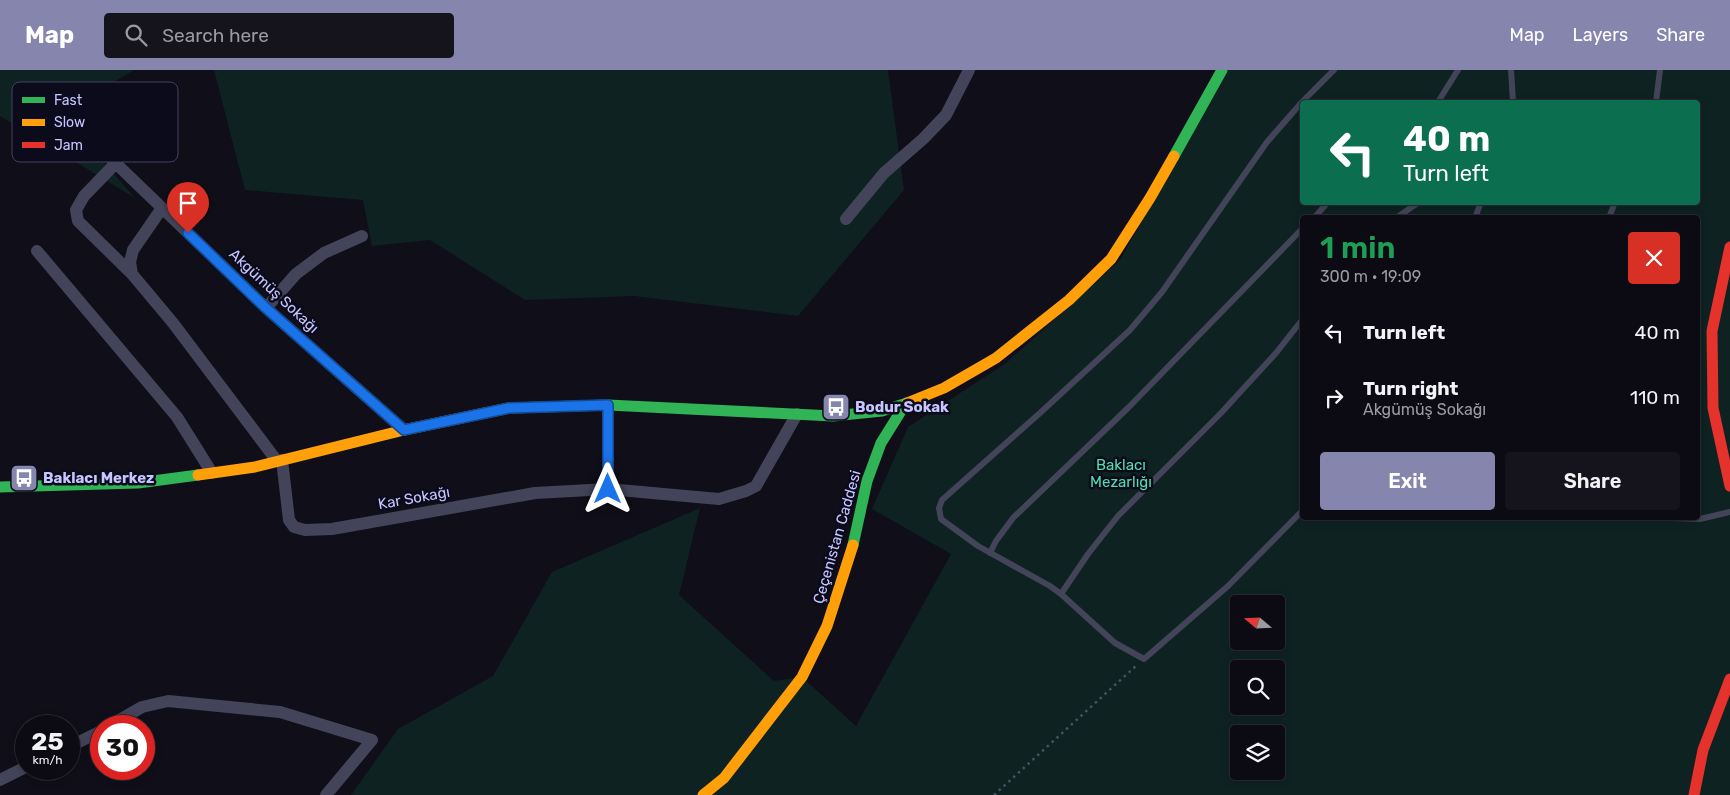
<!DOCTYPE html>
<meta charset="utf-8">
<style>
:root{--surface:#0c0a12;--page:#15131b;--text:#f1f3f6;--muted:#9a9a9f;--line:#2c2b32;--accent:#8685ae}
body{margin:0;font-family:Rubik,sans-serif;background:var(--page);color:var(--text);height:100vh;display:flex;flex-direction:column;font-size:19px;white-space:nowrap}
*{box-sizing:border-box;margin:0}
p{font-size:16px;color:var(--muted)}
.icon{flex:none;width:28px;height:28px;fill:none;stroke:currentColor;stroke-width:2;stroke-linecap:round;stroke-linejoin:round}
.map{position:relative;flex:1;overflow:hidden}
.sheet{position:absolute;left:1300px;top:145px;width:400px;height:305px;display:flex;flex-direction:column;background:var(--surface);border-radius:5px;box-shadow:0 2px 8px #0003,0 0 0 1px var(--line)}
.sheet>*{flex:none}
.top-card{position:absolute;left:1300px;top:30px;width:400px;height:105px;border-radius:5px;box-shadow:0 2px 8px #0003,0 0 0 1px var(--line);background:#0b6e4f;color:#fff;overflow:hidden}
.needle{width:32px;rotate:289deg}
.controls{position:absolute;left:1230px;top:525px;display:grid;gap:10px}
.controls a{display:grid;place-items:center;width:55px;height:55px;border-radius:5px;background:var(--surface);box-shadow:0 2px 8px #0003,0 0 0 1px var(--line);font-size:25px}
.speed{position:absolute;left:15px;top:645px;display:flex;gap:10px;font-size:25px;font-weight:700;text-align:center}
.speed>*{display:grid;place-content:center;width:65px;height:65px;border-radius:50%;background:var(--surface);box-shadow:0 2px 8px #0003,0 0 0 1px var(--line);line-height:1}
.speed small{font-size:12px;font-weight:400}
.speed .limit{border:8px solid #d22;background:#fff;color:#111}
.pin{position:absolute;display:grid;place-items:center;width:42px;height:42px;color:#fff;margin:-51px -21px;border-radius:50% 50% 50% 0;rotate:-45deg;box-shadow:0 0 5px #0007}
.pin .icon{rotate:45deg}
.me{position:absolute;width:55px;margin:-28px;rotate:0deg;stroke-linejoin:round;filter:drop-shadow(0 0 4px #0008)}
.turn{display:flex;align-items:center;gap:18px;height:105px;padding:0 20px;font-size:22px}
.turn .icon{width:65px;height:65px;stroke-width:2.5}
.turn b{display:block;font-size:35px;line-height:42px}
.round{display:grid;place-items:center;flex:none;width:52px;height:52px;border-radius:5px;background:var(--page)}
.headline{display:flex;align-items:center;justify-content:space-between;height:85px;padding:0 20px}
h1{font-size:30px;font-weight:600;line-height:38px;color:#1e9e55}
.button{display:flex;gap:10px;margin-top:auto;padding:10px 20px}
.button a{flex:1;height:58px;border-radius:5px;background:var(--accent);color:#fff;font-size:20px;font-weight:600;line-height:58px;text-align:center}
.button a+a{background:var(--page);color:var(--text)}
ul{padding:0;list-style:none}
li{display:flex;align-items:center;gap:15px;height:65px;padding:0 20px}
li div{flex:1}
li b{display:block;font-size:19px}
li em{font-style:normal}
header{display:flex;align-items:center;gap:30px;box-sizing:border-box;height:70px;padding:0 25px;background:var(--accent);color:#fff}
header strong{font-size:24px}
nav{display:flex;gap:28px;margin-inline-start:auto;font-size:18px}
.search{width:350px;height:45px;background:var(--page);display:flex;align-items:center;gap:12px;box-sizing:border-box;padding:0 18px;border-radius:5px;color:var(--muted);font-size:19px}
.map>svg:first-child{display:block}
.green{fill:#0e2221;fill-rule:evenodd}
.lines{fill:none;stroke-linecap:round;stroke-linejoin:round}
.path{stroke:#44545f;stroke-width:2.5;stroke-dasharray:2.5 4;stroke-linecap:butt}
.lane{stroke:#434459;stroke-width:6}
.street{stroke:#434459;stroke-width:12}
.fast{stroke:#30b455;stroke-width:11}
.slow{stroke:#ff9f0a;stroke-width:11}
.jam{stroke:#e5322d;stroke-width:11}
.route-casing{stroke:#114b97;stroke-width:12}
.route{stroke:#1a73e8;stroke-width:9}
.labels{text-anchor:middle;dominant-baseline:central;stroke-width:5;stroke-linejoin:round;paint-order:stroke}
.street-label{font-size:15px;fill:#c6c5ff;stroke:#0c0b1b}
.poi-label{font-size:15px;font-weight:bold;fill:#c6c5ff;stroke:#0c0b1b;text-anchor:start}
.park-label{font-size:15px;fill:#53ddad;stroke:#0c0b1b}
.key{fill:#0c0b1b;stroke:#44435f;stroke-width:1}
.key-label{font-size:14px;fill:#c6c5ff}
</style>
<header>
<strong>Map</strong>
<div class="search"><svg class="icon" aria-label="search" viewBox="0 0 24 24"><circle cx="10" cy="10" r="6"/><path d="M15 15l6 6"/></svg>Search here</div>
<nav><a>Map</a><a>Layers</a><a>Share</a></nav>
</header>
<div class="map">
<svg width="1730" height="725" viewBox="0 0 1730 725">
<rect width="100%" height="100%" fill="#100e18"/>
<path class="green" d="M0 0H134L61 43 135 128 0 46Z
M214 0H888L904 120 798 246 634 226 525 230 430 170 372 176 363 130 245 120Z
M1227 0H1730V725H351L398 659 493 606 552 502 700 438 679 525 774 611 802 607 856 656 951 484 872 439 908 357 1006 293 1120 190ZM1302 32H1698V132H1302ZM1302 148H1698V448H1302ZM1239 534H1276V571H1239ZM1239 599H1276V636H1239ZM1239 664H1276V701H1239Z"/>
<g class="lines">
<path class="path" d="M994 725 1137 595"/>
<path class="lane" d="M1511 0 1513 32
M1438 32 1458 0
M1656 32 1660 0
M1314 148 1328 132
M1396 148 1419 132
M1475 148 1481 132
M1609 148 1615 132
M1302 441 1228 516 1144 589 1115 573 1061 524 1050 516 978 476 941 449 939 438 942 430 1040 343 1130 260 1162 222 1267 72 1302 32 1334 0
M1671 448 1700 449 1730 442
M990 483 996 471 1013 448 1129 337 1302 159
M1061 524 1088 484 1118 446 1221 343 1276 283 1302 250"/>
<path class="street" d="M103 81 266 238 404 360
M116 93 84 126 76 140 78 151 132 204
M162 138 133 180 130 192 132 204 173 253 277 391
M846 149 884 103 923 69 946 45 969 0
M37 181 177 347 212 403
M266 238 296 204 324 183 362 166
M608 335V419L719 429 746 421 756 416 797 344
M282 390 289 450 294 457 305 460 332 459 535 423 608 419
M109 656 142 637 168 631 280 642 372 670 326 725
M69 677 101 661
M0 710 26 697"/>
<path class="fast" d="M1174 86 1222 0
M545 337 608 335 833 346 882 341 907 333
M0 417 138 413 198 405
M853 475 867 411 881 373 906 333"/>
<path class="slow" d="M907 333 944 318 996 288 1069 230 1111 189 1150 128 1174 86
M198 405 255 397 404 360 509 338 545 337
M703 725 724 708 802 607 827 556 853 475"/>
<path class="jam" d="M1730 177 1712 261 1713 338 1730 416
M1694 725 1703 680 1730 609"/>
</g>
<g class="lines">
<defs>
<path id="route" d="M188 163 266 238 404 360 509 338 608 335V419"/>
</defs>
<use href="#route" class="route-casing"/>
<use href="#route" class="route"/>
</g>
<defs>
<symbol id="bus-square" viewBox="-11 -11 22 22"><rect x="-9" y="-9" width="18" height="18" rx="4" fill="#8685ae" stroke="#0c0b1b"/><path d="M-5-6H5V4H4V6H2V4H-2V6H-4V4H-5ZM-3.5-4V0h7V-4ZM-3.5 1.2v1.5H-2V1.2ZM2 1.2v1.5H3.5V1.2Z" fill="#fff"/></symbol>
</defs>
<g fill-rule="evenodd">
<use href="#bus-square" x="820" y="321" width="32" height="32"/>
<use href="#bus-square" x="8" y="392" width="32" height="32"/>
</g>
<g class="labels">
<g class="street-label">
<text transform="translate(274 221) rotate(43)">Akgümüş Sokağı</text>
<text transform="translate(414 428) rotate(-10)">Kar Sokağı</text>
<text transform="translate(837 467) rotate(-74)">Çeçenistan Caddesi</text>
</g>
<g class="poi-label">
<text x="855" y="337">Bodur Sokak</text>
<text x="43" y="408">Baklacı Merkez</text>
</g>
<g class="park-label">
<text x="1121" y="395">Baklacı<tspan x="1121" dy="17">Mezarlığı</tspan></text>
</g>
</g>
<rect x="12" y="12" width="166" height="80" rx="8" class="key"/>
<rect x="22" y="27" width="23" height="6" fill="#30b455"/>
<rect x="22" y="49" width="23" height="7" fill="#ff9f0a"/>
<rect x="22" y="72" width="23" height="6" fill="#e5322d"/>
<g class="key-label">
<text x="54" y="35">Fast</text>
<text x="54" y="57">Slow</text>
<text x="54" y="80">Jam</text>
</g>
</svg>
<div class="controls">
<a><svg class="needle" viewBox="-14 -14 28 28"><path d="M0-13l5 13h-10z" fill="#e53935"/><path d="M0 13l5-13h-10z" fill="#9a9a9f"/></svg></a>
<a><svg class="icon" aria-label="search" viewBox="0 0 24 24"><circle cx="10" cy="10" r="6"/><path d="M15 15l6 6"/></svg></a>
<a><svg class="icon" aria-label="layers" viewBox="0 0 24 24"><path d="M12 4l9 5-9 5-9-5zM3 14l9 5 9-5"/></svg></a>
</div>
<div class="speed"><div>25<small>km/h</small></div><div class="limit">30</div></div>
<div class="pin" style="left:188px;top:163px;background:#d93025"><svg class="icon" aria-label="arrive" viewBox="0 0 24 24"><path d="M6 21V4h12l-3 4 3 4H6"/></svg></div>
<svg class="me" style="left:608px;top:419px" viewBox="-20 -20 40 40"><path d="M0-17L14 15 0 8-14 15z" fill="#1a73e8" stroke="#fff" stroke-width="4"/></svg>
<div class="top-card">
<div class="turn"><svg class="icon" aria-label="left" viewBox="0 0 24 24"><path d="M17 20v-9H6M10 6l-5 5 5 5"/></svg><div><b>40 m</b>Turn left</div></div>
</div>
<section class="sheet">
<div class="headline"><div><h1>1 min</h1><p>300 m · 19:09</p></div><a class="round" style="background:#d93025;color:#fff"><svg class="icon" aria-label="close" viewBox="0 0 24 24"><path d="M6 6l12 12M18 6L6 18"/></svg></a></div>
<ul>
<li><svg class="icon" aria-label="left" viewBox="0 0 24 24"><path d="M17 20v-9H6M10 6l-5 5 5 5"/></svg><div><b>Turn left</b></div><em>40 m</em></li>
<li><svg class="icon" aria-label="right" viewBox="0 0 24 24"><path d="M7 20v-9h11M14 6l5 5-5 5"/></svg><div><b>Turn right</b><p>Akgümüş Sokağı</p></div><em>110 m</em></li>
</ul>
<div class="button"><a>Exit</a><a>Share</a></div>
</section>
</div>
